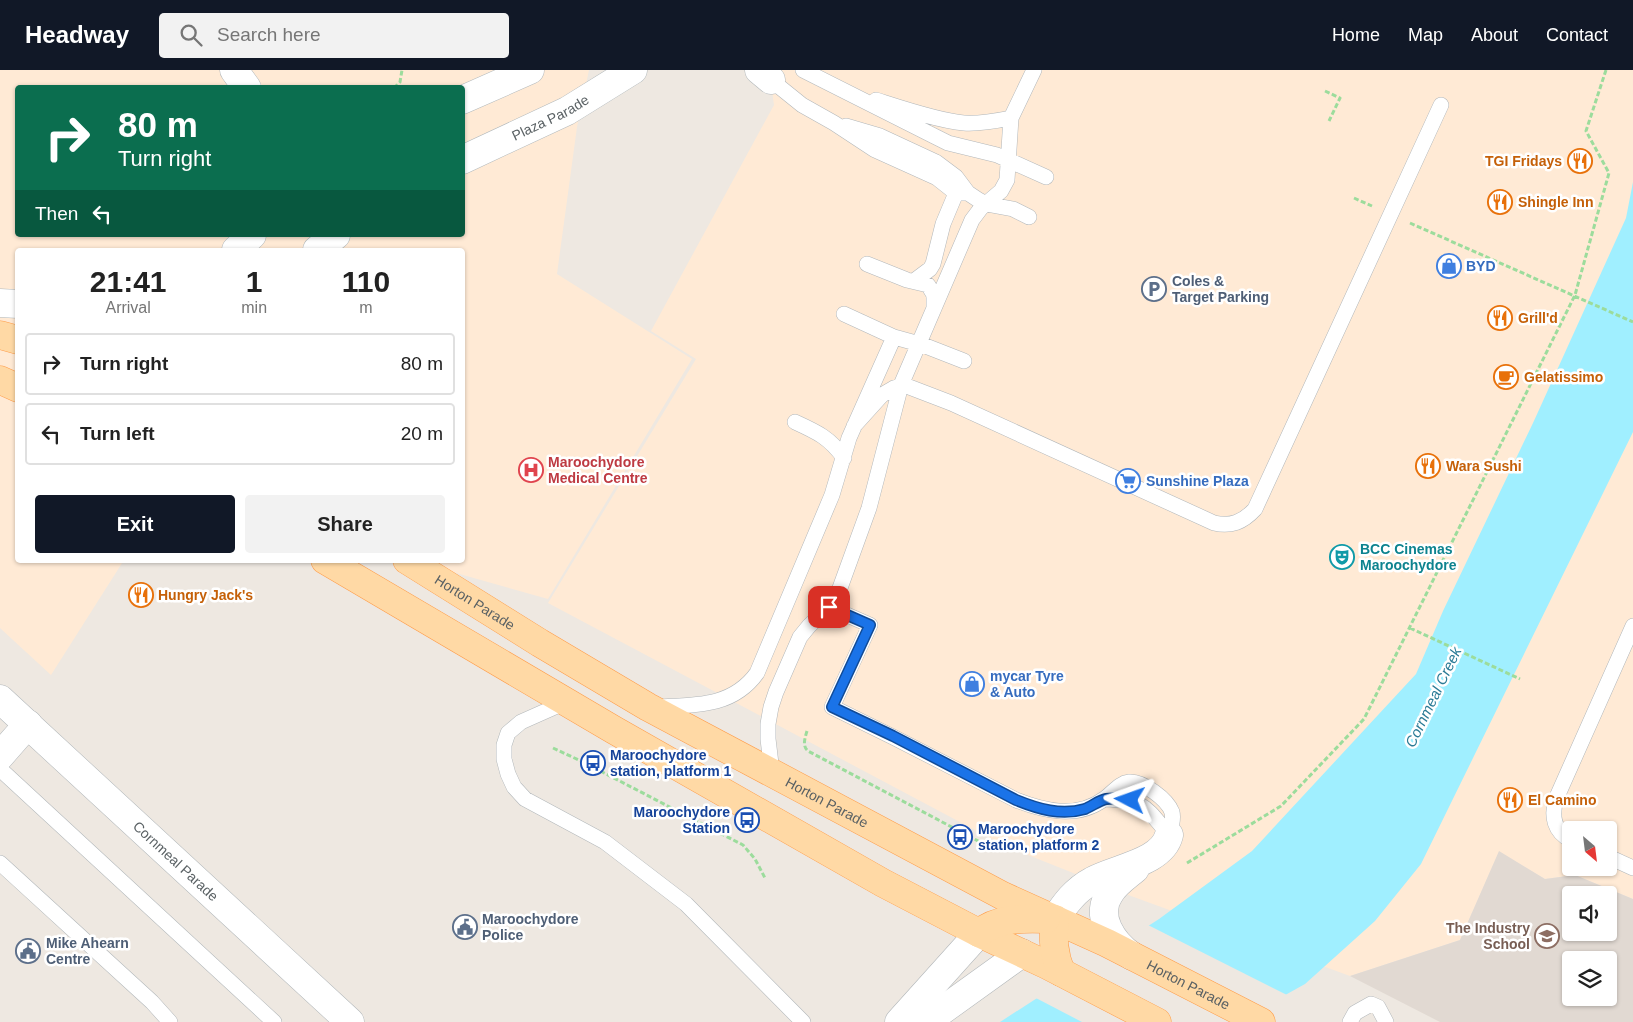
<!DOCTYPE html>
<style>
:root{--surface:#fff;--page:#f2f2f2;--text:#222;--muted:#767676;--line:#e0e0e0;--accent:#111827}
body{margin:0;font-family:Arial,sans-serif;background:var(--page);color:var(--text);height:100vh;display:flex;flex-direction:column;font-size:19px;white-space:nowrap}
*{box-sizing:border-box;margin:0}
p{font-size:16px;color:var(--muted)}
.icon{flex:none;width:28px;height:28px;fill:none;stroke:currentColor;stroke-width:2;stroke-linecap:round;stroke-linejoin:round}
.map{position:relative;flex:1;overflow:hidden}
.side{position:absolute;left:15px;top:178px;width:450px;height:315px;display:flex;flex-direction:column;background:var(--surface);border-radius:5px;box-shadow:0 1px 4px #0004}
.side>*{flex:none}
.banner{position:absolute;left:15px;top:15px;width:450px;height:152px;border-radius:5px;box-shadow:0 1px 4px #0004;background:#0b6e4f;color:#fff;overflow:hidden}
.needle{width:32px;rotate:152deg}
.tools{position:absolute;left:1562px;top:751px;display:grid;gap:10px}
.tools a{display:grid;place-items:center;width:55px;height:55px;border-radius:5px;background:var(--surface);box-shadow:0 1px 4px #0004;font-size:25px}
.pin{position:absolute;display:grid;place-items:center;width:42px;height:42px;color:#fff;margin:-21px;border-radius:10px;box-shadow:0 2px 8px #0006}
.me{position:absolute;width:55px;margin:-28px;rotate:274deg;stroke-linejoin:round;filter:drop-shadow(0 0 4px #0008)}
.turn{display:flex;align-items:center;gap:18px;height:105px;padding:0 20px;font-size:22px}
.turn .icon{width:65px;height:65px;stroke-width:2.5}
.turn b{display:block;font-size:35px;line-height:42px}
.then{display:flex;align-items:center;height:48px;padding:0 20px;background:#0003;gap:10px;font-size:19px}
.eta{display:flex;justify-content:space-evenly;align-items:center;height:85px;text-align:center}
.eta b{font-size:30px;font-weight:700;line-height:35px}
.button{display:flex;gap:10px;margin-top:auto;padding:10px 20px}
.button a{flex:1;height:58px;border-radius:5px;background:var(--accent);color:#fff;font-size:20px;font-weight:700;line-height:58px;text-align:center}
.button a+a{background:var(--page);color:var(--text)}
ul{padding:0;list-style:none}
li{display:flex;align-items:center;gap:15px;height:62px;margin:0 10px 8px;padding:0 10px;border:2px solid var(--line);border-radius:5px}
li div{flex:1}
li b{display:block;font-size:19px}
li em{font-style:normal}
header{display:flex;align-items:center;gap:30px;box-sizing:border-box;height:70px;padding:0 25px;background:var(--accent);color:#fff}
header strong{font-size:24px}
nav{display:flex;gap:28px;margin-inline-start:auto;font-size:18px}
.search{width:350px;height:45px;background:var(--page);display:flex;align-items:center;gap:12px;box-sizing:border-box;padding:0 18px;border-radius:5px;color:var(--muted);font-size:19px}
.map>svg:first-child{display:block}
.commercial{fill:#ffead5;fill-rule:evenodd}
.education{fill:#e1d9d2;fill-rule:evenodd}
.water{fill:#a0efff}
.pier{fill:#eee8e1}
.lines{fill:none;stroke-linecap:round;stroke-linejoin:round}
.lane-casing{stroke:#b2b7ba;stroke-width:16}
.street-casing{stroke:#b2b7ba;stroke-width:29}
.secondary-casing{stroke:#b1b8bb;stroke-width:29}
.primary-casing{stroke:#ff9c49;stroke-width:29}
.path{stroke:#9cdc9c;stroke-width:3;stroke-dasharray:5 2.5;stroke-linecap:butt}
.lane{stroke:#fff;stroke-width:15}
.street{stroke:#fff;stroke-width:28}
.secondary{stroke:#fff;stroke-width:28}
.primary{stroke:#ffd9a5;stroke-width:28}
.route-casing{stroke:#114b97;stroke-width:12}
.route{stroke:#1a73e8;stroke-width:9}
.labels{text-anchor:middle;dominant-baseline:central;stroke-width:5;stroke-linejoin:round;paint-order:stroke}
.street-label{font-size:14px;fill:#5a6164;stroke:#fff}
.food-label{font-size:14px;font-weight:bold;fill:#c56008;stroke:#fff;text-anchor:start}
.shop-label{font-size:14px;font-weight:bold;fill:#366cbe;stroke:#fff;text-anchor:start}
.service-label{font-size:14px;font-weight:bold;fill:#4e5e75;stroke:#fff;text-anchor:start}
.health-label{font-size:14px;font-weight:bold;fill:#be3a42;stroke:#fff;text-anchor:start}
.culture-label{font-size:14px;font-weight:bold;fill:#0d838f;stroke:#fff;text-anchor:start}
.transit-label{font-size:14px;font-weight:bold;fill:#164399;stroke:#fff;text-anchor:start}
.education-label{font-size:14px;font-weight:bold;fill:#785e54;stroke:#fff;text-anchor:end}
.water-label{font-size:15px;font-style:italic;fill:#2b7b96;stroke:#fff}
</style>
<header>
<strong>Headway</strong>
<div class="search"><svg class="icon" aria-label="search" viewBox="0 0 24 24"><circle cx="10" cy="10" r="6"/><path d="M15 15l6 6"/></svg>Search here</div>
<nav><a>Home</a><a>Map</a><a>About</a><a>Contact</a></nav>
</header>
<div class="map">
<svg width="1633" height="952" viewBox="0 0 1633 952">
<rect width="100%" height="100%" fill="#eee8e1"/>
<path class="commercial" d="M0 0H589L577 57 557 204 692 289 548 529 410 490H462V180H18V490H124L51 605 0 558ZM18 18H462V165H18Z
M769 0H1633V829L1575 805 1545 809 1499 782 1460 870 1350 906 1131 826 1005 776 548 533 696 289 651 261 774 35ZM1571 760H1609V798H1571Z"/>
<path class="education" d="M1499 781 1545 809 1575 805 1633 829V952H1440L1350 906 1460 870ZM1571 825H1609V862H1571ZM1571 890H1609V928H1571Z"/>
<path class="water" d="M1633 112V362L1421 794 1375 851 1305 914 1237 952H1000L1159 849 1252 781 1416 604 1443 541 1533 353 1626 148Z"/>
<path class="pier" d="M1146 854 1289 926 1242 952H1082L1034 927Z"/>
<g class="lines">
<defs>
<path id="lane" d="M803 0 934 66 948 73 997 85 1046 107
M771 10 802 35 834 53 875 80 937 108 956 123H968
M876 30C901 38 939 51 964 53 980 54 996 51 1011 48
M846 56 880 66 936 92 956 107 968 123 977 129 986 134 1013 139 1029 147
M867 194 907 210 928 215 934 225V237
M914 211 930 199 933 194 943 154 956 123
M844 244 894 267 923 275 964 291
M795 352C817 362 830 368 844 388
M854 356 882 325 894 318 904 315 951 333 1214 453C1231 457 1243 452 1255 439L1441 35
M829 537 870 555 832 637 893 667 1016 730C1044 741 1077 749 1104 729 1112 724 1119 713 1129 712 1143 711 1167 729 1172 742 1174 750 1171 758 1169 765
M566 632 521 652 508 663 504 675V689L508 704 514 717 525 729 605 772 686 834 803 952
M655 637C693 635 732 638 757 603L832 425 849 368 894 267
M0 699 274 952
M772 702 768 669V654L771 637 776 622 800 567 809 556 829 537 840 518 869 438 901 315 972 150 981 138 1001 121 1007 110 1011 48 1034 0
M1105 729C1145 731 1144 735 1169 765
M1571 770C1554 762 1551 746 1556 729L1633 556
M1609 787 1633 798
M0 793 152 932 170 952
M1350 952 1355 943 1371 934 1378 937 1386 952"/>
<g id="street">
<path d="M234 0 247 18"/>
<path d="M759 0 771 10"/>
<path id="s1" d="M0 629 350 952"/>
<path d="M0 686 28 654"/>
<path d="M1055 849C1065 834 1075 820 1092 811 1115 798 1162 793 1169 765"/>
<path d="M1132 886C1113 873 1094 846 1110 823 1116 813 1127 806 1135 799"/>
<path d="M899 952 979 863"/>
<path d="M926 952 1022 883"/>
</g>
<g id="secondary">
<path d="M462 30 530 0"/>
<path id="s2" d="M462 90 567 41 633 0"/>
<path d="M236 180 252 165"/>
<path d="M317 180 336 165"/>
<path d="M0 233 18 234"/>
</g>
<g id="primary">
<path d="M0 265 18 270"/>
<path d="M0 310 18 318"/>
<path d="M325 490 614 660 883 813 979 863 1047 895 1157 952"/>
<path id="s3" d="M407 490 540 573 648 637 1003 826 1107 873 1261 952"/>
<path d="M1055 849C1052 868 1054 885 1061 902"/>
<path d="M979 863C997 848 1024 848 1046 849"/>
</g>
</defs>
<use href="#lane" class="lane-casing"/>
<use href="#street" class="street-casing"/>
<use href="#secondary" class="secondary-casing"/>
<use href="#primary" class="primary-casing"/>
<path class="path" d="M394 18 400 12 402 0
M1325 21 1340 28 1329 51
M1354 128 1372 136
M1410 153 1633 252
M1410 558 1520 609
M807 661C805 668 802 676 808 681L980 772 996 778
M553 678 583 692 743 775 755 789 765 808
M1187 793 1281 736 1364 649 1575 225 1609 103 1586 61 1606 0"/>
<use href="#lane" class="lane"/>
<use href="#street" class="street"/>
<use href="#secondary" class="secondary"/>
<use href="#primary" class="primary"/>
</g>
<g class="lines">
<defs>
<path id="route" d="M829 537 870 555 832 637 893 666 1016 730C1038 739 1061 746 1085 739 1092 736 1100 730 1106 729 1113 728 1123 729 1130 730"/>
</defs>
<use href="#route" class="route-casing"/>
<use href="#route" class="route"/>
</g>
<defs>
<symbol id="restaurant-ring" viewBox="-11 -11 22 22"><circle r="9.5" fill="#fff" stroke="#e8710a" stroke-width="1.5"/><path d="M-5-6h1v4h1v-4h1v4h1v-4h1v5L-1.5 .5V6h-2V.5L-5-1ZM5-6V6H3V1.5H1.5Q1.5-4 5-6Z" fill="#e8710a"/></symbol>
<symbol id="shop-ring" viewBox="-11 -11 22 22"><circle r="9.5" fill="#fff" stroke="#3f7fe0" stroke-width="1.5"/><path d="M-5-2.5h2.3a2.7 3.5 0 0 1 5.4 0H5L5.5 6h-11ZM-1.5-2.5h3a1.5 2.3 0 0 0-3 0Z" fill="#3f7fe0"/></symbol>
<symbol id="parking-ring" viewBox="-11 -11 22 22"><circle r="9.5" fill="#fff" stroke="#5c6f8a" stroke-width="1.5"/><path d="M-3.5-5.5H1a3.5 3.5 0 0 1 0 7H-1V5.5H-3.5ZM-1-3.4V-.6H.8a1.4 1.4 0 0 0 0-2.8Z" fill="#5c6f8a"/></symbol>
<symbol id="cafe-ring" viewBox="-11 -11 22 22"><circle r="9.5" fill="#fff" stroke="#e8710a" stroke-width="1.5"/><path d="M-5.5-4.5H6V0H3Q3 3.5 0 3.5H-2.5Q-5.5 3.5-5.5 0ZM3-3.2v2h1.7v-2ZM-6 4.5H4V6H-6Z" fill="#e8710a"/></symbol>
<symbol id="hospital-ring" viewBox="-11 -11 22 22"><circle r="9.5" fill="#fff" stroke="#e0444e" stroke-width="1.5"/><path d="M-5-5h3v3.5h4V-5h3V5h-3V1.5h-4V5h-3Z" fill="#e0444e"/></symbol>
<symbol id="supermarket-ring" viewBox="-11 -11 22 22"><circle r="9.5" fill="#fff" stroke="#3f7fe0" stroke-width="1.5"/><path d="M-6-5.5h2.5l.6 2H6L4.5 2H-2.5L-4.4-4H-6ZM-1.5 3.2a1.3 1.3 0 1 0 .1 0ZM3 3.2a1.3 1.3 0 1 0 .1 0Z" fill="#3f7fe0"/></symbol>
<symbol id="theatre-ring" viewBox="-11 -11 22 22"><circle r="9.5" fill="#fff" stroke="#0f9aa8" stroke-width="1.5"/><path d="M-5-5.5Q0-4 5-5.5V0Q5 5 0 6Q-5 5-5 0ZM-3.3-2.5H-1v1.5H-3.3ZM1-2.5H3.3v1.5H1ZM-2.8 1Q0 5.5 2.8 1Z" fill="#0f9aa8"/></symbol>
<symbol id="bus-ring" viewBox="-11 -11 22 22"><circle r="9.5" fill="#fff" stroke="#1a4fb4" stroke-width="1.5"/><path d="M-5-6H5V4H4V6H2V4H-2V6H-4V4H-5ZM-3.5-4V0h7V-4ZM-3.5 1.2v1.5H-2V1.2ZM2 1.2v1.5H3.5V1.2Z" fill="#1a4fb4"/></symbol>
<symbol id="civic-ring" viewBox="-11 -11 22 22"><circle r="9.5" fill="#fff" stroke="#5c6f8a" stroke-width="1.5"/><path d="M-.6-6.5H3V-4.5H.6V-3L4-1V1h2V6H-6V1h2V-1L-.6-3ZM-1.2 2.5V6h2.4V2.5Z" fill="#5c6f8a"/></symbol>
<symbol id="university-ring" viewBox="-11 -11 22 22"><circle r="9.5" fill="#fff" stroke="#8d6e63" stroke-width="1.5"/><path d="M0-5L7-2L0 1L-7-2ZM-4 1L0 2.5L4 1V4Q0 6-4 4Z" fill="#8d6e63"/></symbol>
</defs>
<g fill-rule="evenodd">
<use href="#restaurant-ring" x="1566" y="77" width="28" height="28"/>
<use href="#restaurant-ring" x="1486" y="118" width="28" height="28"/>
<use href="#shop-ring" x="1435" y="182" width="28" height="28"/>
<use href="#parking-ring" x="1140" y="205" width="28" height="28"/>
<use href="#restaurant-ring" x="1486" y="234" width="28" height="28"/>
<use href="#cafe-ring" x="1492" y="293" width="28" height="28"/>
<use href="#restaurant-ring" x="1414" y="382" width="28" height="28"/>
<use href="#hospital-ring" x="517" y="386" width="28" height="28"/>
<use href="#supermarket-ring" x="1114" y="397" width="28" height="28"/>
<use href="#theatre-ring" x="1328" y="473" width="28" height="28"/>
<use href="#restaurant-ring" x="127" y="511" width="28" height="28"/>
<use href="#shop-ring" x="958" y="600" width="28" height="28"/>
<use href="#bus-ring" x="579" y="679" width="28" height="28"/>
<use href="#restaurant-ring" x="1496" y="716" width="28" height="28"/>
<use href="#bus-ring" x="733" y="736" width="28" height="28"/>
<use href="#bus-ring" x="946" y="753" width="28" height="28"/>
<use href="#civic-ring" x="451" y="843" width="28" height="28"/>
<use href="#university-ring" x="1533" y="852" width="28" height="28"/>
<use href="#civic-ring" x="14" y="867" width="28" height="28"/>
</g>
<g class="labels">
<g class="street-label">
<text stroke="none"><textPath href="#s2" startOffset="98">Plaza Parade</textPath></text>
<text stroke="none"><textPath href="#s3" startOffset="80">Horton Parade</textPath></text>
<text stroke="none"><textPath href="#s3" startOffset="485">Horton Parade</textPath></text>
<text stroke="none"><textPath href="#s1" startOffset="239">Cornmeal Parade</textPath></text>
<text stroke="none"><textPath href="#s3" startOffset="890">Horton Parade</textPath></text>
</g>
<g class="food-label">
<text x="1562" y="91" text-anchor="end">TGI Fridays</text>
<text x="1518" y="132">Shingle Inn</text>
<text x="1518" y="248">Grill'd</text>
<text x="1524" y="307">Gelatissimo</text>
<text x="1446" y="396">Wara Sushi</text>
<text x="158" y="525">Hungry Jack's</text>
<text x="1528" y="730">El Camino</text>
</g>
<g class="shop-label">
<text x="1466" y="196">BYD</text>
<text x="1146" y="411">Sunshine Plaza</text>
<text x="990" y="606">mycar Tyre<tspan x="990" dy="16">&amp; Auto</tspan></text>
</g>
<g class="service-label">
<text x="1172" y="211">Coles &amp;<tspan x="1172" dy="16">Target Parking</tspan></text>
<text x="482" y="849">Maroochydore<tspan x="482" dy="16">Police</tspan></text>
<text x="46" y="873">Mike Ahearn<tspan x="46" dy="16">Centre</tspan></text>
</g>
<g class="health-label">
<text x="548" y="392">Maroochydore<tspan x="548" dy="16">Medical Centre</tspan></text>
</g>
<g class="culture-label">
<text x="1360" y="479">BCC Cinemas<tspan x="1360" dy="16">Maroochydore</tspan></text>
</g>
<g class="transit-label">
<text x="610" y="685">Maroochydore<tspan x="610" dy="16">station, platform 1</tspan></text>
<text x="730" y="742" text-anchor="end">Maroochydore<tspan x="730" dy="16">Station</tspan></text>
<text x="978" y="759">Maroochydore<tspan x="978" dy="16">station, platform 2</tspan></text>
</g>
<g class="education-label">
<text x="1530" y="858">The Industry<tspan x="1530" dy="16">School</tspan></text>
</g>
<g class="water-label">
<text transform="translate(1433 627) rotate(-64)">Cornmeal Creek</text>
</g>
</g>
</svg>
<div class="tools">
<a><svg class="needle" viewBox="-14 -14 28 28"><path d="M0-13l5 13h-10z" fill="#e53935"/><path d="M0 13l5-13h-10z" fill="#767676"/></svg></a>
<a><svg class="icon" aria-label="sound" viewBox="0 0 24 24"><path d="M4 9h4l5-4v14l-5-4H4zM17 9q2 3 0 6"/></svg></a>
<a><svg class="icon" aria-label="layers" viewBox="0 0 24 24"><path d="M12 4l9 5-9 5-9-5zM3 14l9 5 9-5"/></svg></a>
</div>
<div class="pin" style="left:829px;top:537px;background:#d93025"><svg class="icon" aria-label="arrive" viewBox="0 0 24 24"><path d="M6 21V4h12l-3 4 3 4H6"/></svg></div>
<svg class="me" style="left:1130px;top:730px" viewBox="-20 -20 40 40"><path d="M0-17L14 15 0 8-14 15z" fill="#1a73e8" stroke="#fff" stroke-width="4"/></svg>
<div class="banner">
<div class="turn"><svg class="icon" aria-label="right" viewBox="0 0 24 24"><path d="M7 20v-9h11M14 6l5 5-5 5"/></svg><div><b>80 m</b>Turn right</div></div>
<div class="then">Then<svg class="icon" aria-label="left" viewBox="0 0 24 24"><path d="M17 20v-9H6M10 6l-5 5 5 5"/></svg></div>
</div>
<section class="side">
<div class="eta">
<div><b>21:41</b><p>Arrival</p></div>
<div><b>1</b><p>min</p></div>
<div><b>110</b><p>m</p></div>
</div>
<ul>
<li><svg class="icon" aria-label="right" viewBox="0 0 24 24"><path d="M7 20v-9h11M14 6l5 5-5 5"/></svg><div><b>Turn right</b></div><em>80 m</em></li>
<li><svg class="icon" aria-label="left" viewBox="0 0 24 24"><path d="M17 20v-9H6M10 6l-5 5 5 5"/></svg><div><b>Turn left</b></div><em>20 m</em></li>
</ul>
<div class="button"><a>Exit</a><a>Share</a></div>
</section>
</div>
